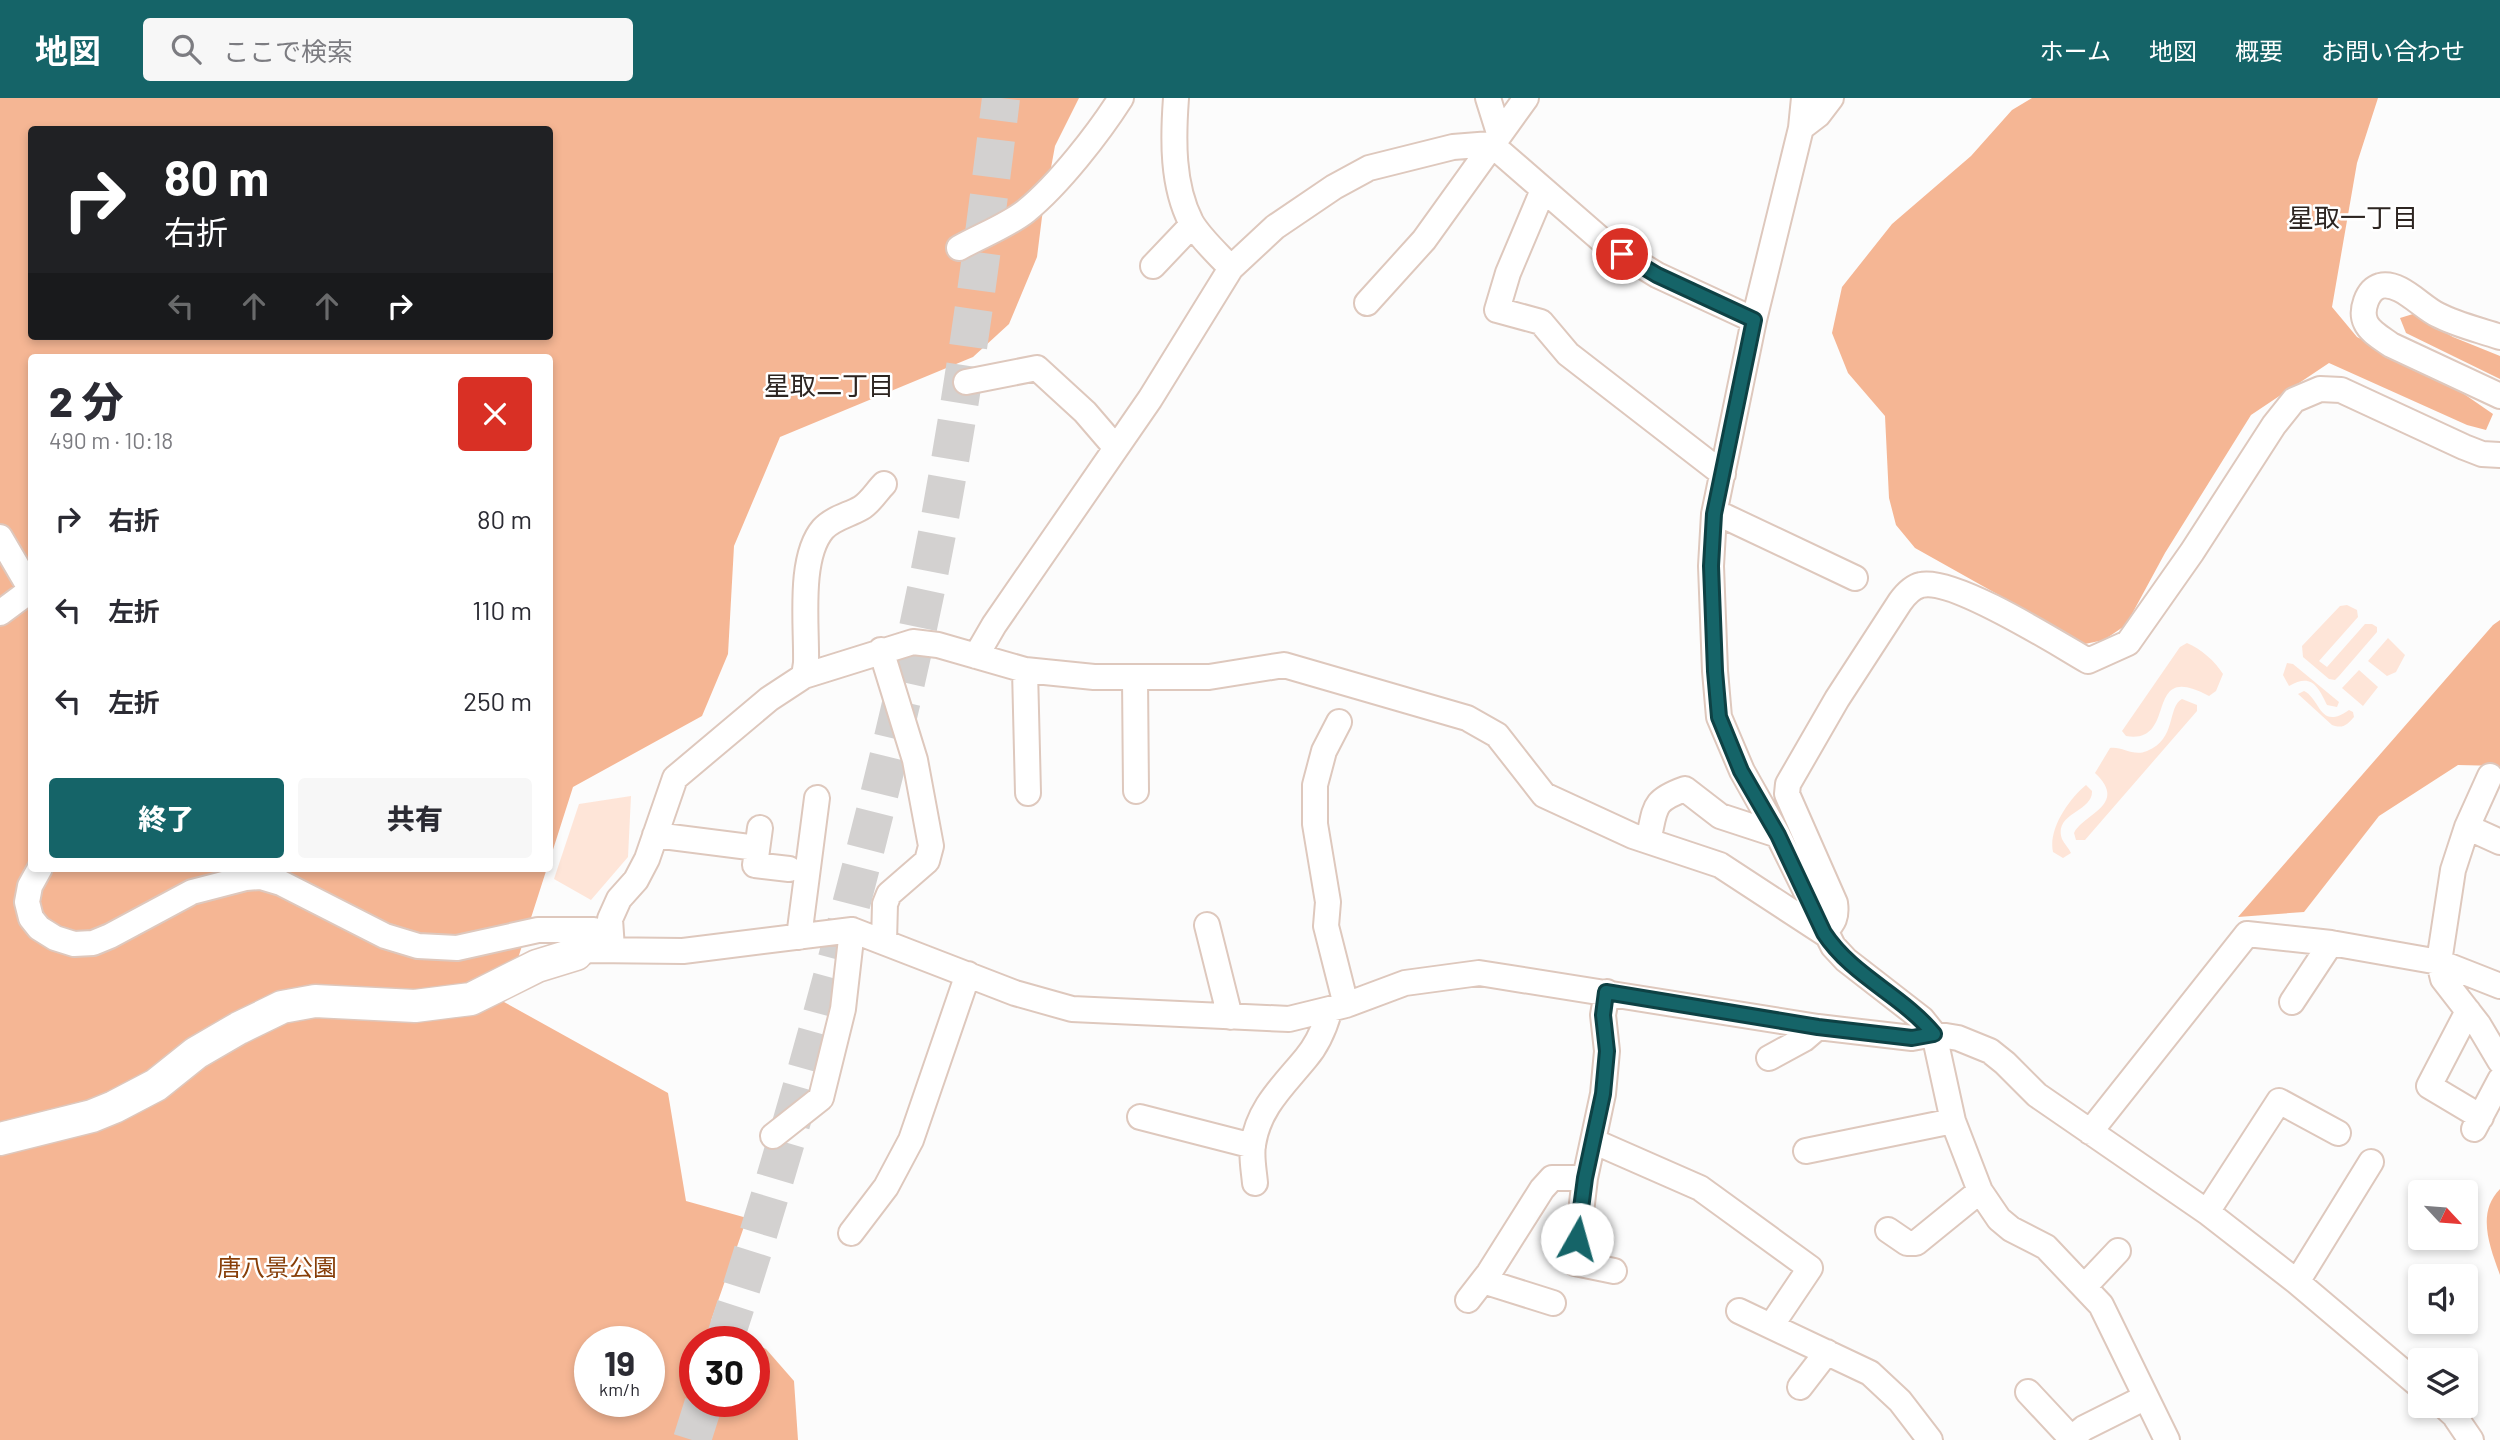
<!DOCTYPE html>
<html lang="ja">
<meta charset="utf-8">
<style>
:root{--surface:#fff;--page:#f7f7f7;--text:#2b2b33;--muted:#7c7c81;--accent:#156468}
body{margin:0;font-family:Barlow,"Noto Sans JP",sans-serif;background:var(--page);color:var(--text);height:100vh;display:flex;flex-direction:column;font-size:26px;white-space:nowrap}
*{box-sizing:border-box;margin:0}
p{font-size:23px;color:var(--muted)}
.icon{flex:none;width:38px;height:38px;fill:none;stroke:currentColor;stroke-width:2;stroke-linecap:round;stroke-linejoin:round}
.map{position:relative;flex:1;overflow:hidden}
.sheet{position:absolute;left:28px;top:256px;width:525px;height:518px;display:flex;flex-direction:column;background:var(--surface);border-radius:7px;box-shadow:0 4px 10px #0003}
.sheet>*{flex:none}
.guide{position:absolute;left:28px;top:28px;width:525px;height:214px;border-radius:7px;box-shadow:0 4px 10px #0003;background:#202124;color:#fff;overflow:hidden}
.needle{width:46px;rotate:116deg}
.fabs{position:absolute;left:2408px;top:1082px;display:grid;gap:14px}
.fabs a{display:grid;place-items:center;width:70px;height:70px;border-radius:7px;background:var(--surface);box-shadow:0 4px 10px #0003;font-size:35px}
.speed{position:absolute;left:574px;top:1228px;display:flex;gap:14px;font-size:35px;font-weight:700;text-align:center}
.speed>*{display:grid;place-content:center;width:91px;height:91px;border-radius:50%;background:var(--surface);box-shadow:0 4px 10px #0003;line-height:1}
.speed small{font-size:18px;font-weight:400}
.speed .limit{border:10px solid #d22;background:#fff;color:#111}
.pin{position:absolute;display:grid;place-items:center;width:60px;height:60px;color:#fff;margin:-30px;border:4px solid #fff;border-radius:50%;box-shadow:0 2px 7px #0007}
.me{position:absolute;width:77px;margin:-38px;rotate:7deg;stroke-linejoin:round;filter:drop-shadow(0 0 5px #0008)}
.turn{display:flex;align-items:center;gap:24px;height:147px;padding:0 21px;font-size:32px}
.turn .icon{width:91px;height:91px;stroke-width:2.5}
.turn b{display:block;font-size:49px;line-height:60px}
.lanes{display:flex;align-items:center;height:66px;padding:0 21px;background:#0003;justify-content:center;gap:35px;direction:ltr}
.lanes .off{opacity:.35}
.round{display:grid;place-items:center;flex:none;width:74px;height:74px;border-radius:7px;background:var(--page)}
.head{display:flex;align-items:center;justify-content:space-between;height:119px;padding:0 21px}
h1{font-size:42px;font-weight:800;line-height:52px}
.button{display:flex;gap:14px;margin-top:auto;padding:14px 21px}
.button a{flex:1;height:80px;border-radius:7px;background:var(--accent);color:#fff;font-size:28px;font-weight:800;line-height:80px;text-align:center}
.button a+a{background:var(--page);color:var(--text)}
ul{padding:0;list-style:none}
li{display:flex;align-items:center;gap:21px;height:91px;padding:0 21px}
li div{flex:1}
li b{display:block;font-size:26px}
li em{font-style:normal}
header{display:flex;align-items:center;gap:42px;box-sizing:border-box;height:98px;padding:0 35px;background:var(--accent);color:#fff}
header strong{font-size:33px}
nav{display:flex;gap:38px;margin-inline-start:auto;font-size:24px}
.search{width:490px;height:63px;background:var(--page);display:flex;align-items:center;gap:18px;box-sizing:border-box;padding:0 24px;border-radius:7px;color:var(--muted);font-size:26px}
.map>svg:first-child{display:block}
.green{fill:#fee5d8}
.forest{fill:#f5b694;fill-rule:evenodd}
.lines{fill:none;stroke-linecap:round;stroke-linejoin:round}
.motorway-tunnel{stroke:#d3d1d0;stroke-width:38;stroke-dasharray:38 19;stroke-linecap:butt}
.minor-casing{stroke:#dec8bd;stroke-width:28}
.tertiary-casing{stroke:#dec8bd;stroke-width:35}
.minor{stroke:#fff;stroke-width:24}
.tertiary{stroke:#fff;stroke-width:32}
.route-casing{stroke:#0e4144;stroke-width:18}
.route{stroke:#156468;stroke-width:12}
.labels{text-anchor:middle;dominant-baseline:central;stroke-width:5;stroke-linejoin:round;paint-order:stroke}
.park-label{font-size:24px;fill:#873e08;stroke:#fff}
.neighbourhood-label{font-size:26px;fill:#2d2521;stroke:#fff}
</style>
<header>
<strong>地図</strong>
<div class="search"><svg class="icon" aria-label="search" viewBox="0 0 24 24"><circle cx="10" cy="10" r="6"/><path d="M15 15l6 6"/></svg>ここで検索</div>
<nav><a>ホーム</a><a>地図</a><a>概要</a><a>お問い合わせ</a></nav>
</header>
<div class="map">
<svg width="2500" height="1342" viewBox="0 0 2500 1342">
<rect width="100%" height="100%" fill="#fcfcfc"/>
<path class="green" d="M2347 507 2357 512 2358 519 2319 563 2327 569 2365 526H2372L2377 529V534L2339 578 2335 582 2329 581 2303 559 2302 548 2340 508Z
M2388 540 2405 557 2396 574 2387 578 2368 563Z
M2187 545C2201 551 2215 563 2223 576L2216 593 2209 598C2141 561 2180 647 2126 638L2122 633 2180 549Z
M2287 565 2293 566 2339 604 2337 609 2327 607C2318 588 2311 575 2289 588L2283 577Z
M2359 572 2378 589 2363 608 2342 590Z
M2304 593C2321 601 2319 633 2349 612L2353 614 2354 619C2347 627 2343 631 2332 627L2298 596Z
M2182 601 2197 607V613L2085 742H2076L2074 735C2083 716 2129 707 2095 675L2110 650C2122 648 2133 659 2147 653 2177 641 2167 609 2182 601Z
M2086 687 2092 693C2093 714 2053 715 2062 741 2064 746 2069 750 2071 755L2063 760 2053 754C2048 731 2069 701 2086 687Z
M631 698 628 759 591 802 554 781 579 706Z"/>
<path class="forest" d="M0 0H1079L1055 48 1042 119 1037 159 1009 226 973 259 780 339 734 448 728 556 702 618 573 689 550 761V259H32V770H547L504 904 668 995 686 1103 747 1120 711 1223 753 1244H695V1304H754V1245L766 1251 794 1283 798 1342H0ZM32 32H550V238H32ZM590 1244H649V1304H590Z
M2032 0H2378L2357 65 2332 209 2357 239 2451 287 2493 316 2486 332 2467 327 2329 265 2251 317 2165 455 2126 527 2104 542 2080 547 2045 523 1915 450 1896 427 1889 400 1885 318 1848 275 1832 235 1842 189 1892 126 1971 58 2012 12Z
M2413 216 2453 239 2500 258V281L2406 235 2400 220Z
M2500 522V668L2458 667 2379 718 2304 814 2238 819 2493 527Z
M2500 1091V1177C2490 1149 2476 1115 2500 1091Z"/>
<g class="lines">
<path class="motorway-tunnel" d="M724 1244C771 1100 813 954 851 807 884 681 915 554 939 425 965 284 984 142 1001 0
M692 1342 704 1304"/>
<defs>
<path id="minor" d="M1176 0C1173 41 1172 87 1191 124 1200 140 1218 156 1231 170
M1488 0 1499 35
M1804 0 1801 30 1754 222 1714 416 1711 468 1715 573 1719 619 1742 673 1778 737 1833 848 1846 862 1922 921 1934 936 1953 1023 1980 1093 1999 1121 2011 1131 2046 1149 2101 1207 2167 1342
M1801 30 1818 17 1831 0
M1543 92 1508 175 1497 212 1541 224 1568 256 1723 376
M959 150C980 138 1007 128 1026 113 1059 86 1098 36 1121 0
M1153 168 1192 127
M1367 205 1424 142 1526 0
M2500 239C2480 232 2457 227 2438 217 2421 209 2400 183 2380 188 2367 192 2360 213 2366 225 2370 234 2383 241 2391 247L2500 298
M966 284 1037 270 1085 314 1116 350
M1714 416 1726 419 1855 480
M0 439 31 492 0 515
M881 552 915 662 931 748 927 763 889 796 885 806 884 844
M976 558 994 527 1150 301 1231 170 1275 129 1334 89 1369 70 1453 49 1491 46 1605 145 1657 177 1754 222
M1025 572 1028 695
M804 578 806 565C807 528 798 460 823 431 833 420 849 417 861 410 870 405 877 393 884 386
M1135 580 1136 693
M1339 624 1324 653 1315 687V726L1328 804 1326 828 1346 907
M2490 678 2467 729 2453 772 2439 864 2443 881 2478 926 2500 963
M2467 729 2500 744
M760 730 755 767 789 771
M655 737 757 750
M1648 743C1656 710 1651 703 1685 691L1720 718 1778 737
M40 770 30 788 27 804 31 820 39 830 55 840 74 846 93 845 110 838 192 794 246 780 261 779 281 785 385 838 418 848 457 850 538 832H594L604 838 612 851
M1207 827 1230 919
M1824 835C1834 824 1837 819 1835 805L1787 696 1788 686 1837 601 1900 504C1905 497 1912 489 1921 487 1953 479 2057 545 2088 563L2128 545 2192 454 2274 327 2294 302 2320 291 2341 292 2464 349 2482 356 2500 357
M799 839 817 700
M612 851 610 821 619 801 636 782 647 761 675 680 769 601 804 578 913 544 938 547 1025 572 1094 579H1209L1284 567 1467 620 1497 637 1544 697 1633 738 1720 767 1824 835
M576 856 590 852 683 853 852 832 1015 895 1072 911 1289 921 1346 907 1405 885 1479 875 1818 929 1912 940 1934 936 1958 940 1990 953 2005 965 2037 997 2207 1114 2297 1184 2420 1288
M1607 894 1603 917 1607 953 1603 996 1585 1080 1575 1165 1614 1173
M2292 904 2331 845
M2468 913 2429 988 2481 1019
M1769 960 1804 941 1818 929
M1140 1019 1253 1048
M2474 1031 2500 982
M2090 1034 2247 836 2331 845 2439 864 2500 888
M773 1038 821 1000 843 911 852 832
M1593 1043 1700 1090 1810 1170 1771 1228
M1806 1053 1953 1023
M1255 1085C1254 1073 1251 1059 1253 1047 1258 1010 1284 987 1306 960 1318 946 1325 929 1330 911
M2207 1114 2279 1003 2338 1035
M1888 1132 1907 1145H1916L1980 1093
M851 1135 886 1089 911 1042 968 876
M1483 1183 1553 1205
M2297 1184 2371 1064
M2085 1188 2118 1153
M1468 1202 1489 1175 1542 1091 1552 1080H1585
M1739 1213 1870 1275 1900 1303 1930 1342
M1800 1289 1827 1254
M2028 1294 2071 1340
M2443 1307 2454 1317 2471 1342
M2069 1342 2084 1330 2146 1299"/>
<path id="tertiary" d="M0 1041 92 1018 114 1009 156 987 196 955 239 930 282 909 315 903 415 908 471 901 537 868 576 856"/>
</defs>
<use href="#minor" class="minor-casing"/>
<use href="#tertiary" class="tertiary-casing"/>
<use href="#minor" class="minor"/>
<use href="#tertiary" class="tertiary"/>
</g>
<g class="lines">
<defs>
<path id="route" d="M1577 1141 1585 1080 1603 996 1607 953 1603 917 1606 894 1818 929 1912 940 1934 936C1902 897 1852 878 1824 835L1778 737 1741 673 1719 619 1715 573 1711 468 1714 416 1754 222 1657 177 1622 156"/>
</defs>
<use href="#route" class="route-casing"/>
<use href="#route" class="route"/>
</g>
<g class="labels">
<g class="park-label">
<text x="277" y="1168">唐八景公園</text>
</g>
<g class="neighbourhood-label">
<text x="2353" y="118">星取一丁目</text>
<text x="829" y="286">星取二丁目</text>
</g>
</g>
</svg>
<div class="fabs">
<a><svg class="needle" viewBox="-14 -14 28 28"><path d="M0-13l5 13h-10z" fill="#e53935"/><path d="M0 13l5-13h-10z" fill="#7c7c81"/></svg></a>
<a><svg class="icon" aria-label="sound" viewBox="0 0 24 24"><path d="M4 9h4l5-4v14l-5-4H4zM17 9q2 3 0 6"/></svg></a>
<a><svg class="icon" aria-label="layers" viewBox="0 0 24 24"><path d="M12 4l9 5-9 5-9-5zM3 14l9 5 9-5"/></svg></a>
</div>
<div class="speed"><div>19<small>km/h</small></div><div class="limit">30</div></div>
<div class="pin" style="left:1622px;top:156px;background:#d93025"><svg class="icon" aria-label="arrive" viewBox="0 0 24 24"><path d="M6 21V4h12l-3 4 3 4H6"/></svg></div>
<svg class="me" style="left:1577px;top:1141px" viewBox="-20 -20 40 40"><circle r="19" fill="#fff"/><path d="M0-13L10 11 0 6-10 11z" fill="#156468"/></svg>
<div class="guide">
<div class="turn"><svg class="icon" aria-label="right" viewBox="0 0 24 24"><path d="M7 20v-9h11M14 6l5 5-5 5"/></svg><div><b>80 m</b>右折</div></div>
<div class="lanes"><svg class="icon off" aria-label="left" viewBox="0 0 24 24"><path d="M17 20v-9H6M10 6l-5 5 5 5"/></svg><svg class="icon off" aria-label="ahead" viewBox="0 0 24 24"><path d="M12 20V5M6 11l6-6 6 6"/></svg><svg class="icon off" aria-label="ahead" viewBox="0 0 24 24"><path d="M12 20V5M6 11l6-6 6 6"/></svg><svg class="icon" aria-label="right" viewBox="0 0 24 24"><path d="M7 20v-9h11M14 6l5 5-5 5"/></svg></div>
</div>
<section class="sheet">
<div class="head"><div><h1>2 分</h1><p>490 m · 10:18</p></div><a class="round" style="background:#d93025;color:#fff"><svg class="icon" aria-label="close" viewBox="0 0 24 24"><path d="M6 6l12 12M18 6L6 18"/></svg></a></div>
<ul>
<li><svg class="icon" aria-label="right" viewBox="0 0 24 24"><path d="M7 20v-9h11M14 6l5 5-5 5"/></svg><div><b>右折</b></div><em>80 m</em></li>
<li><svg class="icon" aria-label="left" viewBox="0 0 24 24"><path d="M17 20v-9H6M10 6l-5 5 5 5"/></svg><div><b>左折</b></div><em>110 m</em></li>
<li><svg class="icon" aria-label="left" viewBox="0 0 24 24"><path d="M17 20v-9H6M10 6l-5 5 5 5"/></svg><div><b>左折</b></div><em>250 m</em></li>
</ul>
<div class="button"><a>終了</a><a>共有</a></div>
</section>
</div>
